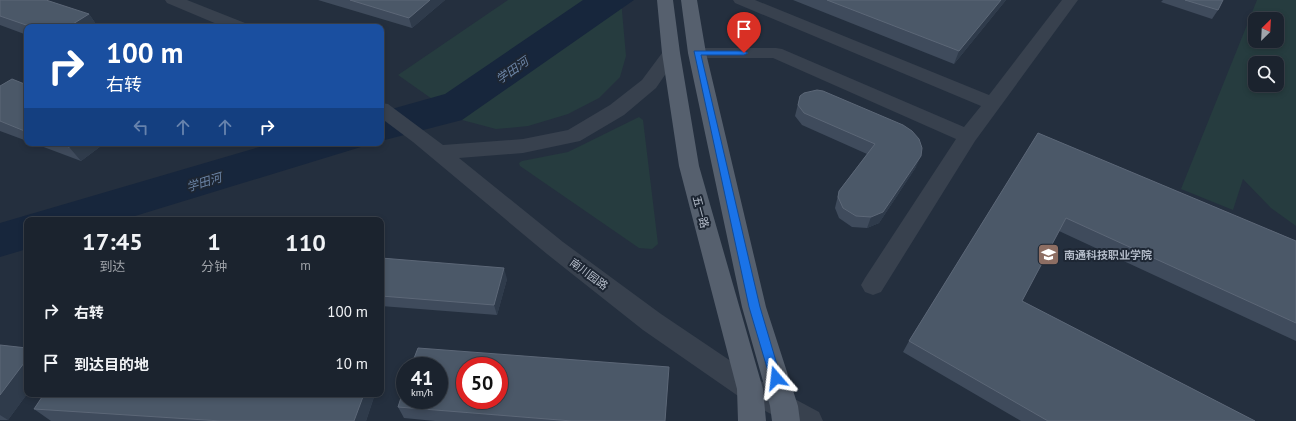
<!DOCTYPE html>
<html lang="zh">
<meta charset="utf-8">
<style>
:root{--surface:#1b232e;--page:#242b36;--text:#f1f3f6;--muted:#a0a4aa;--line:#39404a}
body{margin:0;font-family:"PT Sans","Noto Sans SC",sans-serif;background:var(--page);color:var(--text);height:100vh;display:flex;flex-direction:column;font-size:15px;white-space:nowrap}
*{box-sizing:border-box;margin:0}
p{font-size:13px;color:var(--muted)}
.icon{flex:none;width:22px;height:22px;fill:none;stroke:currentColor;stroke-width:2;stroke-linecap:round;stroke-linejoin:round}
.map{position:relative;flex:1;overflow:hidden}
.panel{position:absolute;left:24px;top:217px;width:360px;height:180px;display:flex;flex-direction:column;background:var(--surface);border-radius:8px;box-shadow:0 2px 6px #0003,0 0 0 1px var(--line)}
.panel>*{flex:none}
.top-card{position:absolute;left:24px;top:24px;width:360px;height:122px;border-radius:8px;box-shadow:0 2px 6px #0003,0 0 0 1px var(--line);background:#1a4fa0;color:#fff;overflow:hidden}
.needle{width:26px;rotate:24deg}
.buttons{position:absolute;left:1248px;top:12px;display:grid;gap:8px}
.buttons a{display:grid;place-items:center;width:36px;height:36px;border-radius:8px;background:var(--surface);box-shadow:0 2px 6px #0003,0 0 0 1px var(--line);font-size:20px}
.speed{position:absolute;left:396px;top:357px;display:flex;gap:8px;font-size:20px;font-weight:700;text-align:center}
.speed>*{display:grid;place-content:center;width:52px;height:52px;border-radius:50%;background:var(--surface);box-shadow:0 2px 6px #0003,0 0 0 1px var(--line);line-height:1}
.speed small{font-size:10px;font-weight:400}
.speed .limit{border:6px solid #d22;background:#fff;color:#111}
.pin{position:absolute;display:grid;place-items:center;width:34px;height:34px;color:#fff;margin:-41px -17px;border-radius:50% 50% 50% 0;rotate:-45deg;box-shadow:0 0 4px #0007}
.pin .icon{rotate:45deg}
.me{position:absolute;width:44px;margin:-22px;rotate:343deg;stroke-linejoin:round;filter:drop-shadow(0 0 3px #0008)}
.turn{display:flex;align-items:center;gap:14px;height:84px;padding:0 16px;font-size:18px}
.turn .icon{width:52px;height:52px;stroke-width:2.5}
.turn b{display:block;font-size:28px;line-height:34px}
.lanes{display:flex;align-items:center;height:38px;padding:0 16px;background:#0003;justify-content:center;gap:20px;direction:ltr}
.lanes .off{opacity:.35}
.eta{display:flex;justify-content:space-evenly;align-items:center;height:68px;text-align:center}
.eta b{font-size:24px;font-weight:800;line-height:28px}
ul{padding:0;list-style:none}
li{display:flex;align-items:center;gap:12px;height:52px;padding:0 16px}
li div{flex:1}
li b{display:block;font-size:15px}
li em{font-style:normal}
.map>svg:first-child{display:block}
.green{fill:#263c3f;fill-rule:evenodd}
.water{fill:#17263c}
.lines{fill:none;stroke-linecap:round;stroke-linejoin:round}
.minor{fill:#38414e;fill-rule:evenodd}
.major{fill:#56606e;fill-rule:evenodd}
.wall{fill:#3f4b5c}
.shaded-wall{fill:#2f3b4b}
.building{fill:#4b5868;stroke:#5c6777;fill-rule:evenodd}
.route{fill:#1a73e8;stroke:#114b97}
.labels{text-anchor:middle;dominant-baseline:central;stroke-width:4;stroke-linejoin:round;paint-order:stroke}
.street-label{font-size:11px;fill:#b4bcc9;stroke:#1d2633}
.poi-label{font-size:11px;font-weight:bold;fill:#b4bcc9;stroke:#1d2633;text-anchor:start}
.water-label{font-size:12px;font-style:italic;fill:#6d86a8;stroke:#1d2633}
</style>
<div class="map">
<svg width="1296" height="421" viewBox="0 0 1296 421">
<rect width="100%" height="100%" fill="#242f3e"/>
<path class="green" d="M508 0H621L626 56 620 77 599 98 568 114 528 126 496 129 462 120 398 75Z
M1257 0H1296V226L1271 208 1243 179 1233 210 1181 189ZM1255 19H1277V41H1255ZM1255 63H1277V85H1255Z
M639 117 643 120 658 244 652 249 639 248 520 166 519 163 522 161 568 152Z"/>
<path class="water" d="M583 0H634L462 120 381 141V112L445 94Z
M273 143H374L122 220H27V249L0 257V223Z"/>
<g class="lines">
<path class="minor" d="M165 0H187L245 23 248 27H224L167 3Z
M733 0H755L989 95 1062 0H1078L975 141 881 292 873 295 865 292 861 285 865 278 956 139 773 58H697L691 57 688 53 691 49 697 48H776L782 49 964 127 981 106 735 3Z
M671 48 677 49 680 53 656 88 624 115 580 141 523 153 459 158 563 242 661 314 759 380 819 412 823 421H784L741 398 643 330 547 254 413 142 381 118V103L388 104 443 145 523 139 568 130 610 105 642 80 665 49Z"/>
<path class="major" d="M657 0H673L680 53 699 166 763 389 766 421H738L737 389 679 166 662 53Z
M681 0H697L706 53 766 307 798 406 800 421H772L770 406 742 307 688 53Z"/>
</g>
<path class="wall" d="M0 0 89 14 98 27H27V35L0 25Z
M318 0H445L412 28Z
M793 0H1006L954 64Z
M1163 0H1223L1218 10 1212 19 1161 2Z
M27 85V141L0 131V86Z
M800 96 916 167 879 223 867 228 852 227 839 218 835 208 839 191 867 154 802 125 795 116Z
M1038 133 1296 241V341L1059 231 1022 301 1255 421H1021L903 352 909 341Z
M33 143H105L81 161Z
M381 258 507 279 497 315 381 306Z
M0 345 27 348V394L8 420H0Z
M668 379 665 421H435L404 418 398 407Z
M44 394H375L366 421H51L34 409Z"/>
<path class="shaded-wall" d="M430 0H445L412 28 409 18Z
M1001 0H1006L954 64 959 51Z
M89 14 98 27H68Z
M75 143H105L81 161 69 147Z
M921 156 916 167 879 223 867 228 871 217Z
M504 268 507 279 497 315 494 305Z
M27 359V394L8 420 0 415V395Z
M364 394H375L366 421H354Z"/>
<path class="building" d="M0 0H46L89 14 68 27H32L0 16Z
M350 0H430L409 18Z
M827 0H1001L959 51Z
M1185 0H1223L1218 10Z
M106 25 113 27H102Z
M12 79 27 85V132L0 121V86Z
M817 90 823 91 903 125 912 131 919 139 922 148 921 156 883 212 871 217 856 216 843 208 838 197 839 191 875 144 804 113 798 105 800 96 804 93Z
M1038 133 1296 241V323L1066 218 1022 301 1255 421H1048L909 341Z
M57 143H75L69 147Z
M381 258 504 268 494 305 381 296Z
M0 345 27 348V359L0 395Z
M418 348 669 367 665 421H572L398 407 405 385V400H439V366H411ZM465 366H499V400H465Z
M44 394H364L354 421H221L34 409Z"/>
<path class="route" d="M694 51H744L748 53 744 55H701L760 307 781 378 780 381 776 383 772 381 770 378 749 307Z"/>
<defs>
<symbol id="university-square" viewBox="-11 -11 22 22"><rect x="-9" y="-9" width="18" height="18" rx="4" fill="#8d6e63" stroke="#1d2633"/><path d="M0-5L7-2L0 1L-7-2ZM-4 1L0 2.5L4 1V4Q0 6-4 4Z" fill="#fff"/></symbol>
</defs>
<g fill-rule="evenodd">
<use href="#university-square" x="1036" y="242" width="25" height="25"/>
</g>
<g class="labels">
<g class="street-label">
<text transform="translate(701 212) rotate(75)">五一路</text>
<text transform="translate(589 274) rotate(37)">南川园路</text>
</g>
<g class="poi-label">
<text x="1064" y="255">南通科技职业学院</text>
</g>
<g class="water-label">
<text transform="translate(512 70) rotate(-35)">学田河</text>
<text transform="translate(204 182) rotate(-17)">学田河</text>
</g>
</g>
</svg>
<div class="buttons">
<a><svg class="needle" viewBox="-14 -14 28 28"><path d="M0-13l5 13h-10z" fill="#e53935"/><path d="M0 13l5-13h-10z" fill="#a0a4aa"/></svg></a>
<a><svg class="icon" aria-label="search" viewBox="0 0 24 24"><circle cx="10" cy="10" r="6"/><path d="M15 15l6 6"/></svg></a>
</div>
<div class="speed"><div>41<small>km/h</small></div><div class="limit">50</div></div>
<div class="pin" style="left:744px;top:53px;background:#d93025"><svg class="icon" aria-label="arrive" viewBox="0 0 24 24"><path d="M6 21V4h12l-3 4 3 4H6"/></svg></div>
<svg class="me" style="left:776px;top:378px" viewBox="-20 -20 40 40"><path d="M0-17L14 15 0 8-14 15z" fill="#1a73e8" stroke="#fff" stroke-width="4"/></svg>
<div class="top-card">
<div class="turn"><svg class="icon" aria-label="right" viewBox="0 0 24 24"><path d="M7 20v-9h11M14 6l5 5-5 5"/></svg><div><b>100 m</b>右转</div></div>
<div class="lanes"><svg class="icon off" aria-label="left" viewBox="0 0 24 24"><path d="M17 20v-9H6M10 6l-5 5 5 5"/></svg><svg class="icon off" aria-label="ahead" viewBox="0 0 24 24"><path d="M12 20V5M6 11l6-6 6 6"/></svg><svg class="icon off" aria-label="ahead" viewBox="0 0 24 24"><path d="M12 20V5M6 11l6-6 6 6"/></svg><svg class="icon" aria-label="right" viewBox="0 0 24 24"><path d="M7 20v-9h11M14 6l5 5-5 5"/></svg></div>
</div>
<section class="panel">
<div class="eta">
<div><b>17:45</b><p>到达</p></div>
<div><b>1</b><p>分钟</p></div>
<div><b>110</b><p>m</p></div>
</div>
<ul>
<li><svg class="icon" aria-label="right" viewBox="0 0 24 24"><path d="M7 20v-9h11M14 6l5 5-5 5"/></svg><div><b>右转</b></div><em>100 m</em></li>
<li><svg class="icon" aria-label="arrive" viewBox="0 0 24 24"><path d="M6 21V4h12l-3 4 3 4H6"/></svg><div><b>到达目的地</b></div><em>10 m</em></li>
</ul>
</section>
</div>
